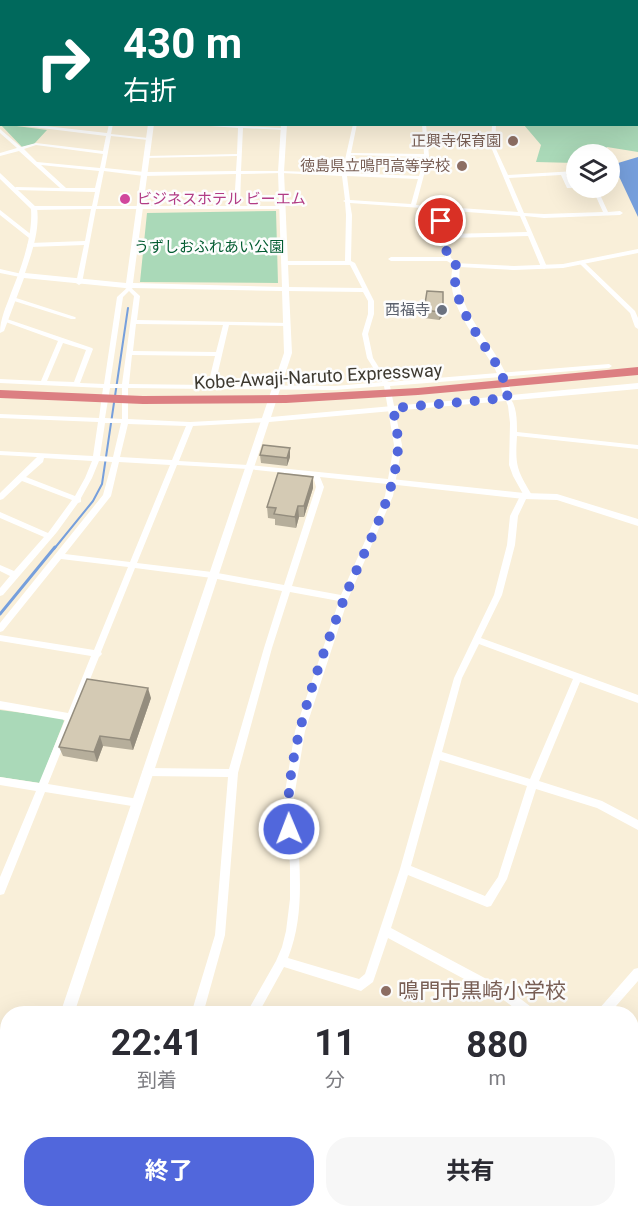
<!DOCTYPE html>
<html lang="ja">
<meta charset="utf-8">
<style>
:root{--surface:#fff;--page:#f7f7f7;--text:#2b2b33;--muted:#7c7c81;--accent:#5167dc}
body{margin:0;font-family:Roboto,"Noto Sans JP",sans-serif;background:var(--page);color:var(--text);height:100vh;display:flex;flex-direction:column;font-size:22px;white-space:nowrap}
*{box-sizing:border-box;margin:0}
p{font-size:20px;color:var(--muted)}
.icon{flex:none;width:33px;height:33px;fill:none;stroke:currentColor;stroke-width:2;stroke-linecap:round;stroke-linejoin:round}
.map{position:relative;flex:1;overflow:hidden}
.drawer{position:absolute;left:0px;top:1006px;width:639px;height:212px;display:flex;flex-direction:column;background:var(--surface);border-radius:24px 24px 0 0;box-shadow:0 6px 24px #0002}
.drawer>*{flex:none}
.guide{position:absolute;left:0px;top:0px;width:639px;height:126px;box-shadow:0 6px 24px #0002;background:#00695c;color:#fff;overflow:hidden}
.fabs{position:absolute;left:566px;top:144px;display:grid;gap:12px}
.fabs a{display:grid;place-items:center;width:54px;height:54px;border-radius:50%;background:var(--surface);box-shadow:0 6px 24px #0002;font-size:30px}
.pin{position:absolute;display:grid;place-items:center;width:51px;height:51px;color:#fff;margin:-26px;border:3px solid #fff;border-radius:50%;box-shadow:0 2px 6px #0007}
.me{position:absolute;width:66px;margin:-33px;rotate:359deg;stroke-linejoin:round;filter:drop-shadow(0 0 4px #0008)}
.turn{display:flex;align-items:center;gap:21px;height:126px;padding:0 24px;font-size:27px}
.turn .icon{width:78px;height:78px;stroke-width:2.5}
.turn b{display:block;font-size:42px;line-height:51px}
.eta{display:flex;justify-content:space-evenly;align-items:center;height:102px;text-align:center}
.eta b{font-size:36px;font-weight:700;line-height:42px}
.action{display:flex;gap:12px;margin-top:auto;padding:12px 24px}
.action a{flex:1;height:69px;border-radius:24px;background:var(--accent);color:#fff;font-size:24px;font-weight:700;line-height:69px;text-align:center}
.action a+a{background:var(--page);color:var(--text)}
.map>svg:first-child{display:block}
.green{fill:#aad9b8}
.water{fill:#769fdc}
.lines{fill:none;stroke-linecap:round;stroke-linejoin:round}
.stream-far2{stroke:#769fdc;stroke-width:1.5}
.stream-far1{stroke:#769fdc;stroke-width:2}
.stream{stroke:#769fdc;stroke-width:3}
.minor{fill:#fff;fill-rule:evenodd}
.tertiary{fill:#fff;fill-rule:evenodd}
.trunk{fill:#e3989b;fill-rule:evenodd}
.motorway{fill:#dc7f82;fill-rule:evenodd}
.rail{stroke:#9d9686;stroke-width:1.5;stroke-dasharray:1.5 3;stroke-linecap:butt}
.wall{fill:#b6ae9b}
.shaded-wall{fill:#948d7e}
.building{fill:#d4cab4;stroke:#948d7e;stroke-width:1.5}
.route{stroke:#5167dc;stroke-width:10;stroke-dasharray:0 18}
.education-dot{fill:#8d6e63;stroke:#fdfdfd;stroke-width:2}
.hotel-dot{fill:#d1479c;stroke:#fdfdfd;stroke-width:2}
.worship-dot{fill:#6b7280;stroke:#fdfdfd;stroke-width:2}
.labels{text-anchor:middle;dominant-baseline:central;stroke-width:5;stroke-linejoin:round;paint-order:stroke}
.far-education-label{font-size:15px;fill:#785e54;stroke:#fdfdfd;text-anchor:end}
.far-hotel-label{font-size:15px;fill:#b23c85;stroke:#fdfdfd;text-anchor:start}
.far-park-label{font-size:15px;fill:#035c31;stroke:#fdfdfd}
.far-worship-label{font-size:15px;fill:#5b616d;stroke:#fdfdfd;text-anchor:end}
.street-label{font-size:18px;fill:#3d3930;stroke:#fdfdfd}
.near-education-label{font-size:21px;fill:#785e54;stroke:#fdfdfd;text-anchor:start}
</style>
<div class="map">
<svg width="638" height="1217" viewBox="0 0 638 1217">
<rect width="100%" height="100%" fill="#f9efd9"/>
<path class="green" d="M638 56V152L607 147 604 151 612 154 614 159 609 163V154H576V163L536 162 541 145 524 125 638 124Z
M0 124H1L47 130 34 144 22 147Z
M276 211 278 283 140 282 147 213Z
M0 710 62 718 64 721 40 783 0 777Z
M632 1197 638 1200V1217H447L454 1212 464 1210H632Z"/>
<path class="water" d="M638 157V217L616 170 618 163Z"/>
<g class="lines">
<path class="stream-far2" d="M565 2 568 0
M601 2 615 0"/>
<path class="stream-far1" d="M54 549 93 501 102 484 128 308"/>
<path class="stream" d="M0 614 55 547"/>
<path class="minor" d="M31 0H35L34 2H30Z
M159 0H163L162 2H157Z
M186 0 205 2H191Z
M228 0H232L231 2H226Z
M314 0 332 2H319Z
M352 0H356V2H352Z
M409 0 418 1 413 2Z
M468 0 472 2 466 1Z
M487 0H491L490 2H486Z
M0 33H2V36H0Z
M0 44H2V47H0Z
M0 118H2V121H0Z
M9 124H28L107 133 109 124H113L111 134 148 138 150 139 148 140 111 136 105 168 144 172 236 171 237 156 144 158V156H146L237 154 238 128 183 124H243V126L282 128H284V130L243 128 241 171H281L342 173 353 124H357L351 153 424 154 422 124H426L429 156 416 205 518 212 491 147 492 124H496L495 147 508 175 576 171V173L566 174 571 185H576V188H578H567L561 175 509 178 524 213 544 214 603 212 592 188H597L608 212 620 211 623 213 620 215 544 218 525 216 547 267 544 269 541 267 528 236 447 238 451 258 460 265 457 267 447 261H391L388 259 391 257H445L436 209 350 203 352 215 351 261 355 263 374 301V314L368 334 373 358 388 382 609 364 612 366 609 368 390 386 402 445 393 496 348 599 305 731 292 810 294 827 298 834C300 876 304 918 288 958L359 979 365 974 400 869 454 678 494 595 507 545 510 516 520 496 523 494 513 476 509 465 510 423 508 406 505 398 508 396C517 404 517 420 517 432L638 445V449L517 436C515 466 517 470 532 495L531 497H527L518 516 515 545 502 595 481 638 638 695V703L580 682 539 781 602 801 638 820V830L597 808 536 789 507 879 491 906 487 907 408 875 391 928 513 993 535 1010 537 1014H522L505 1001 388 938 373 982 361 991 284 967 258 1014H246L276 961 282 947 286 931 290 899V866L288 835 284 829 282 810 295 731 339 601 290 592 272 648 238 773 225 935 203 1014H191L215 935 228 777 147 776 144 775 142 772 144 769 147 768 229 769 264 648 282 591 212 578 135 568 101 652 102 654 99 657 48 784 138 799 141 800 143 803 141 806 138 807 45 792 4 894 0 895V877L36 791 0 785V777L39 783 65 720 0 709V701L68 713 91 656 0 641V635L94 650 128 567 61 559 3 631 0 632V623L103 495 112 462 99 461 92 478 81 498V502L78 503 57 532 3 595 0 596V588L10 576 0 571V565L14 571 44 537 0 518V512L48 533 72 500 22 481 3 499 0 500V493L37 457 0 455V451L93 456 98 422 0 418V414L99 418 103 388 0 383V379L41 381 58 341 3 321V319H7L92 348 93 349 80 383 104 384 117 297 129 286 140 296 137 320 289 323 290 324 287 326 229 325 215 385 335 386 382 382 367 358 362 334 368 314V301L363 292 287 291 284 289 287 287 362 288 350 265H284L281 263 284 261H345L346 215 345 202 343 201 345 200 342 176 281 173 241 174 240 206H285V208L283 209H96L82 283 79 285 76 283 84 245 30 247 27 245 30 243 85 241 91 209 34 210 31 208 34 206H92L95 192 14 190 13 189 16 187 60 188 19 151 0 156V153L17 148 0 133V129L21 147 36 143 103 151 106 136ZM36 145 103 154 100 168 37 162 24 149ZM351 155 424 157 419 176 347 173ZM41 165 99 171 95 188H66ZM104 171 144 176 236 174 234 206H97ZM347 176 418 179 411 204 350 200ZM441 210 520 216 527 232 446 234ZM129 291 134 296 122 384H110L123 297ZM136 324 223 325 216 352 133 351ZM63 343 86 350 74 382 47 381ZM132 355 215 356 208 385 129 384ZM384 386 394 445 388 479 248 465 179 461 193 426 267 422 268 420 265 418 190 422 128 419V388L208 389 211 390 214 389 335 390ZM110 388H122V419L105 418ZM105 423H121L113 457 100 456ZM128 424 186 426 172 460 120 457ZM44 458 92 461 85 478 75 496 26 477 43 462ZM119 462 170 465 130 562 65 554 111 496ZM177 465 248 469 313 476 316 487 284 585 212 572 137 563ZM320 477 387 484 385 496 341 595 292 586 324 487ZM479 644 573 679 530 779 442 752 462 678ZM440 760 527 786 498 877 485 896 411 866Z
M0 210 33 236V238H29L0 215Z
M580 262H584L635 311 638 318V329L635 327 630 313 580 264Z
M0 269 22 274 23 275 20 277 0 273Z
M13 297 75 317 76 318 75 319H71L11 300 10 299Z
M638 968V981L609 1014H596L598 1010 634 969Z
M347 1210H363L359 1217H343Z"/>
<path class="tertiary" d="M8 0 32 2H11Z
M321 0H325V2H321Z
M0 26H2V30H0Z
M0 94H2V98H0Z
M148 124H154L133 283 282 287 278 172 281 124H287L284 172 289 287 291 289 289 291 292 353 271 417 503 396C501 387 499 377 495 369 478 338 441 302 454 263L514 266 563 264 638 249V253L563 268 514 270 460 267C454 309 489 337 505 372 508 380 510 387 511 395L638 383V389L269 422 74 1014H60L284 353 282 291 133 288 129 290 125 288 24 278 4 331 0 333C0 319 6 307 11 293 21 268 33 237 31 209L0 179V173L37 208C40 230 32 252 25 273L126 283Z
M391 479 524 493 557 494 638 519V526L557 500 524 499 388 484 386 482 388 480Z
M0 1039 8 1041V1055L0 1053Z
M8 1153V1180L6 1184 0 1186V1161L2 1155Z
M172 1210H188L186 1217H170Z"/>
<path class="trunk" d="M132 0 131 2H123L124 0Z
M0 54H2L0 59Z"/>
<path class="motorway" d="M638 367V375L418 395 286 403 143 404 0 398V390L143 396 286 395 418 388Z"/>
<path class="rail" d="M529 0 534 2
M144 2 148 0"/>
</g>
<path class="wall" d="M427 291 443 309 442 317 439 320 424 318Z
M290 448V457L287 466 261 463 260 455Z
M313 477V488L304 517H299L296 528 275 525V519L268 518 267 507Z
M151 698 133 750 103 746 97 762 63 756 59 747Z"/>
<path class="shaded-wall" d="M443 309 442 317 439 320 440 312Z
M290 448V457L287 466V458Z
M313 477V488L304 517V506Z
M298 506 299 517 296 528 295 517Z
M148 688 151 698 133 750 130 740Z
M100 736 103 746 97 762 94 752Z"/>
<path class="building" d="M427 291 443 292V309L440 312 424 310Z
M263 445 290 448 287 458 260 455Z
M278 473 313 477 304 506H298L295 517 274 514 276 508 267 507Z
M87 679 148 688 130 740 100 736 94 752 59 747Z"/>
<g class="lines">
<path class="route" d="M289 829C282 761 319 663 344 599 362 554 398 493 398 444 398 433 395 420 393 408L508 398C505 388 504 376 498 367 483 341 446 298 457 266L448 259 441 221"/>
</g>
<g class="education-dot">
<circle cx="513" cy="141" r="6"/>
<circle cx="462" cy="166" r="6"/>
<circle cx="386" cy="991" r="6"/>
</g>
<circle class="hotel-dot" cx="125" cy="199" r="6"/>
<circle class="worship-dot" cx="442" cy="310" r="6"/>
<g class="labels">
<g class="far-education-label">
<text x="501" y="141">正興寺保育園</text>
<text x="450" y="166">徳島県立鳴門高等学校</text>
</g>
<g class="far-hotel-label">
<text x="137" y="199">ビジネスホテル ビーエム</text>
</g>
<g class="far-park-label">
<text x="209" y="247">うずしおふれあい公園</text>
</g>
<g class="far-worship-label">
<text x="430" y="310">西福寺</text>
</g>
<g class="street-label">
<text transform="translate(318 376) rotate(-3)">Kobe-Awaji-Naruto Expressway</text>
</g>
<g class="near-education-label">
<text x="398" y="991">鳴門市黒崎小学校</text>
</g>
</g>
</svg>
<div class="fabs">
<a><svg class="icon" aria-label="layers" viewBox="0 0 24 24"><path d="M12 4l9 5-9 5-9-5zM3 14l9 5 9-5"/></svg></a>
</div>
<div class="pin" style="left:441px;top:221px;background:#d93025"><svg class="icon" aria-label="arrive" viewBox="0 0 24 24"><path d="M6 21V4h12l-3 4 3 4H6"/></svg></div>
<svg class="me" style="left:289px;top:829px" viewBox="-20 -20 40 40"><circle r="17" fill="#5167dc" stroke="#fff" stroke-width="3"/><path d="M0-11L8 9 0 5-8 9z" fill="#fff"/></svg>
<div class="guide">
<div class="turn"><svg class="icon" aria-label="right" viewBox="0 0 24 24"><path d="M7 20v-9h11M14 6l5 5-5 5"/></svg><div><b>430 m</b>右折</div></div>
</div>
<section class="drawer">
<div class="eta">
<div><b>22:41</b><p>到着</p></div>
<div><b>11</b><p>分</p></div>
<div><b>880</b><p>m</p></div>
</div>
<div class="action"><a>終了</a><a>共有</a></div>
</section>
</div>
